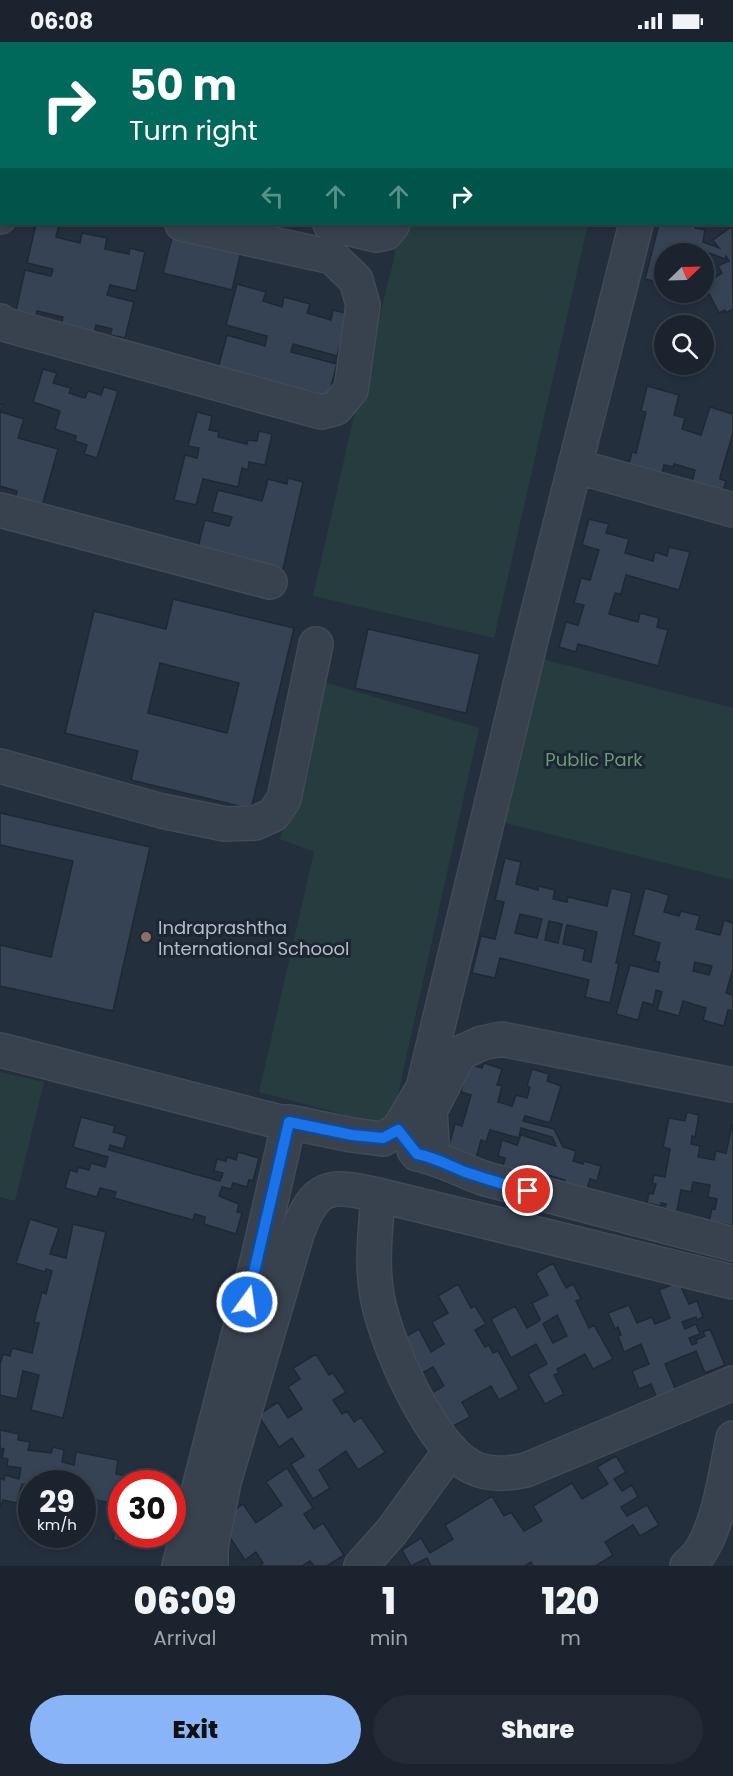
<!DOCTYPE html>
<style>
:root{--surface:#1b232e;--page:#242b36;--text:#f1f3f6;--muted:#a0a4aa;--line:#39404a;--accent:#8ab4f8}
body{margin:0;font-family:Poppins,sans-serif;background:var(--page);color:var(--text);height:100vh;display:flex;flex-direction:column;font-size:22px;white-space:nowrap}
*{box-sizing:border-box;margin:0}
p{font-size:20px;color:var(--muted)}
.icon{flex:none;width:33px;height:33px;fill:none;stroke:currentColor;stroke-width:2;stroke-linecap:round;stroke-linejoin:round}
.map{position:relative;height:1524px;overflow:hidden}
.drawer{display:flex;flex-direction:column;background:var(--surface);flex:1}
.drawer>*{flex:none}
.banner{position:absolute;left:0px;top:0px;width:734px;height:183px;box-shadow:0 3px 9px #0003,0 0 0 2px var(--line);background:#00695c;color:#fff;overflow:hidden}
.needle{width:39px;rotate:67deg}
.fabs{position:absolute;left:654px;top:201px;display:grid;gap:12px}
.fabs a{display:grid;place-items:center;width:60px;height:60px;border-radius:50%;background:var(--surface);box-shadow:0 3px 9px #0003,0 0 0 2px var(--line);font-size:30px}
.speed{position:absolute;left:18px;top:1428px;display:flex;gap:12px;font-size:30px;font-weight:700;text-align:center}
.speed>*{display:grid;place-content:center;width:78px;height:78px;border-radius:50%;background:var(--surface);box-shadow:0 3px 9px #0003,0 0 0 2px var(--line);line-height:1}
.speed small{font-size:15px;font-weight:400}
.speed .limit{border:9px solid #d22;background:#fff;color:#111}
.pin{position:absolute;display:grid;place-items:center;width:51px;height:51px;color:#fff;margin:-26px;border:3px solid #fff;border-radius:50%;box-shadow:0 2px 6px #0007}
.me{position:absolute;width:66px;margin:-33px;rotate:14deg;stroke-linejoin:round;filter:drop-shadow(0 0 4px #0008)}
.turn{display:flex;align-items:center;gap:21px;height:126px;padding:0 30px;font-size:27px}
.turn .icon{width:78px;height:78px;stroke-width:2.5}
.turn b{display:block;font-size:42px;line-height:51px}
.lanes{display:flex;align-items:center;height:57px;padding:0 30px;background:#0003;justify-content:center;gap:30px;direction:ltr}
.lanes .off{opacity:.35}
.eta{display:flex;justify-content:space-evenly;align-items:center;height:102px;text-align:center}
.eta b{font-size:36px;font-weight:800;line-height:42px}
.cta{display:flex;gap:12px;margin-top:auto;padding:12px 30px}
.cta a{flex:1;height:69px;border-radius:36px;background:var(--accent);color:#111;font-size:24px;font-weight:800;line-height:69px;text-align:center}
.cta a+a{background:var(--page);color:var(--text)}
.status{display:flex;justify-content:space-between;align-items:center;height:42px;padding:0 30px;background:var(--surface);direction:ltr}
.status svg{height:16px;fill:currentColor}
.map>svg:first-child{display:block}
.green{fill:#263c3f}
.building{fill:#364354;stroke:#1f2835;stroke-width:1.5;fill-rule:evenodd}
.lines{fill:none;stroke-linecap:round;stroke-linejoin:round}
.minor-casing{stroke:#414a57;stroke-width:36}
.minor{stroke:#38414e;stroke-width:33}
.route-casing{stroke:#114b97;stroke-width:15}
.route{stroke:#1a73e8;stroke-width:10}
.education-dot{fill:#8d6e63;stroke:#1d2633;stroke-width:2}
.labels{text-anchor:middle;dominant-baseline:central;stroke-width:6;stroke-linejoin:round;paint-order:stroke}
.park-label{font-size:18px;fill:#6b9a76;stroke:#1d2633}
.poi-label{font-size:18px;fill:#b4bcc9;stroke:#1d2633;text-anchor:start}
</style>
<div class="status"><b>06:08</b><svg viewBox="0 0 49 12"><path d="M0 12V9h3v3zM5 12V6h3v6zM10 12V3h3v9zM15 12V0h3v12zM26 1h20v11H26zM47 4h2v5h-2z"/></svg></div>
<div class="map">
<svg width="733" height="1524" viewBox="0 0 733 1524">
<rect width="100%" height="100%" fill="#242f3e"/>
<path class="green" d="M397 182H588L494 596 313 554 351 387 395 213 393 197Z
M530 614 733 666V838L490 777Z
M324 640 479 686 393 1075 379 1082 259 1050 314 810 280 797Z
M0 1030 44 1040 15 1159 0 1155Z"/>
<path class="building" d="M732 145 733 267 726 271 725 268 719 271 704 242 722 231 718 224 729 219 726 214 725 217 701 208 700 212H664V242L645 237 659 182H696L695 186 705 188 703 200 719 206 713 198 732 184Z
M36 182 59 183 56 195 80 201 82 191 107 196 105 207 129 212 130 206 145 210 136 249 110 243 107 253 134 260 125 296 110 293 112 287 96 283 94 292 61 284 63 275 37 269 35 278 15 273 25 228 51 234 53 227 27 221Z
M175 184 243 201 232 248 163 231Z
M237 242 266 250 263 259 282 265 284 255 310 262 307 271 331 278 333 268 348 272 337 314 293 302 291 310 337 322 328 356 218 326 227 293 265 304 267 294 226 283Z
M43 327 57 331 53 341 71 346 69 351 85 356 88 349 101 353 104 345 118 349 97 416 84 412 87 403 75 399 76 394 55 387 60 369 33 360Z
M647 344 679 353 674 373 685 376 682 387 701 393 710 365 733 372V391L720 435V437L726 439 721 456 690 448 695 428 674 422 673 425 664 423 658 446 625 437 632 410 636 411 646 370 641 369Z
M0 362 3 363 1 370 24 377 18 396 58 407 42 464 15 457 17 449 0 444Z
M197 370 212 374 209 388 219 390 218 395 247 402 248 398 257 399 259 389 272 392 265 423 249 420 248 428 242 426 238 445 203 437 196 463 174 458 185 413 197 416 199 406 188 404Z
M288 436 303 440 283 527 198 505 205 478 229 484 232 475 212 470 218 448 262 459 268 437 287 442Z
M589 477 609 482 606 491 629 497 625 511 653 519 655 510 667 514 669 505 690 510 679 548 626 533 621 552 615 551 609 572 638 580 640 571 659 576 657 585 668 588 658 624 578 602 576 610 559 605 566 580 578 583 584 563 574 561 581 536 590 538 599 508 582 503Z
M173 557 294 586 251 767 131 738 138 709 65 691 94 569 166 587ZM160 621 239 641 227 691 148 671Z
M368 587 480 612 466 671 355 646Z
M0 771 150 805 113 969 0 944V903L51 915 73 819 0 803Z
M505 816 521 820 516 842 538 848V844L555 848 553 857 567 860 568 855 607 864 611 846 632 851 616 921H619L610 961 585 955 589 938 500 916 495 936 472 931 481 894 495 897 504 860 495 858ZM520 872 542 877 537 896 515 891ZM549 879 562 882 558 901 545 898ZM567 883 597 890 591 920 583 918 585 907 563 902Z
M645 846 669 853 664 870 679 874 681 869 700 874 696 887 720 893 724 878 733 881V927L726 951 733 953V969L728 968 724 984 703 978 706 966 683 959 679 974 657 968 662 950 656 948 653 963 643 960 638 978 616 972 630 923 658 930 660 920 655 919 660 901 633 893ZM695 920 712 924 709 933 693 929Z
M484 1021 502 1027 497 1043 502 1044 498 1060 512 1064 516 1053 527 1056 530 1045 527 1044 532 1027 549 1032 547 1039 561 1044 550 1081 525 1074 523 1079 554 1087 563 1105 576 1109 573 1119 583 1122 584 1119 601 1124 597 1139 590 1137 586 1151 564 1144 565 1138 530 1128 528 1136 501 1132 505 1116 498 1114 502 1098 517 1103 521 1093 556 1104 552 1095 521 1086 519 1096 490 1088 486 1100 481 1098 474 1124 447 1110 455 1082 462 1084 471 1053 461 1050 469 1022 482 1026Z
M687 1070 699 1073 695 1095 692 1094 691 1102 700 1104 698 1115 714 1118 716 1109 726 1111 732 1083H733V1184L721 1181 719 1188 708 1185 712 1166 715 1167 717 1157 708 1155 710 1143 693 1140 691 1150 681 1148 676 1173 664 1170 666 1162 661 1161V1164L647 1161 649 1151 653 1152 656 1142 652 1141 654 1133 665 1135 670 1107 663 1105 669 1076 685 1079Z
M81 1075 115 1084 113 1090 127 1094 123 1107 110 1103 109 1108 220 1139 223 1131 214 1129 217 1117 226 1119 227 1115 236 1118 238 1110 259 1116 253 1139 249 1138 247 1145 233 1141 231 1147 222 1145 219 1154 239 1162 237 1170 242 1171 236 1192 204 1182 205 1175 195 1172 193 1178 114 1156 116 1150 100 1146 97 1155 65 1146 70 1128 77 1130 78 1125 89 1128 91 1121 105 1125 108 1115 73 1105Z
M30 1177 59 1186 50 1212 66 1216 73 1182 106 1190 63 1376 31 1368 39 1333 23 1329 17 1357 0 1353V1322L3 1312 10 1314 12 1306 32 1311 39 1281 34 1280 42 1250 46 1252 52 1229 46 1227 45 1230 16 1221Z
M553 1221 566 1246 573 1242 581 1257 576 1259 589 1286 594 1283 613 1317 593 1327 585 1312 557 1327 559 1331 554 1333 564 1352 545 1362 528 1332 547 1322 536 1302 511 1316 491 1277 515 1264 527 1286 539 1279 540 1277 532 1261 548 1253 536 1231ZM557 1273 567 1294 553 1301 543 1282Z
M677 1236 689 1262 697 1259 703 1275 697 1278 696 1275 682 1280 685 1287 696 1282 700 1292 689 1296 692 1303 697 1301 696 1298 705 1294 703 1290 710 1287 725 1323 705 1331 696 1309 665 1322 677 1351 658 1359 651 1342 639 1347 632 1329 649 1322 641 1302 624 1310 618 1294 621 1293 618 1285 615 1287 608 1271 629 1263 637 1281 652 1275 655 1282 670 1276 659 1248 671 1243 669 1239Z
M458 1242 471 1266 475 1264 486 1282 475 1288 485 1305 489 1303 493 1311 498 1309 519 1347 499 1358 491 1344 462 1360 470 1375 446 1388 426 1354 444 1344 433 1325 415 1335 396 1300 419 1287 431 1310 444 1302 432 1280 448 1271 438 1254Z
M316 1312 329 1333 333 1331 346 1350 333 1358 342 1372 347 1369 354 1380 361 1375 385 1410 358 1428 346 1409 319 1428 330 1446 313 1457 291 1422 304 1414 292 1396 279 1405 258 1373 278 1360 288 1376 302 1367 288 1345 300 1337 293 1326Z
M0 1388 19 1392 18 1398 30 1400 28 1408 51 1411 53 1405 64 1408 62 1420 74 1423 76 1410 118 1418 116 1432 134 1436 135 1429 175 1435 172 1451V1442H122V1492H155L153 1505 113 1498 120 1463 82 1455V1442H32V1444L22 1442 17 1461 3 1458 0 1466V1436L4 1438 5 1433 19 1437 21 1426 7 1424 8 1417 2 1416 4 1407 0 1406Z
M616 1414 626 1430 614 1437 622 1449 632 1443 638 1455 621 1465 627 1474 647 1463 659 1483 640 1494 633 1483 605 1500 613 1513 596 1524H533L531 1520 525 1524H431L427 1516 411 1524 402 1508 421 1496 430 1511 453 1497 445 1483 492 1454 504 1474 511 1470 524 1489 542 1479 533 1464 572 1441 582 1457 608 1442 597 1425Z
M287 1426 313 1466 304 1472 314 1487 323 1481 344 1513 327 1524H314L310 1519 302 1524H259L263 1521 256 1510 245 1518 219 1479 243 1462 256 1481 282 1463 266 1440Z"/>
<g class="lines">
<defs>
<path id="minor" d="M105 0 110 2
M321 0 327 2
M538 0 543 2
M705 0 711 2
M62 2 67 0
M284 2 286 0
M432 2V0
M0 16 2 10
M732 51H733
M0 99H2
M0 141H2
M0 175 2 170
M330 182 376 193 386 191 393 182
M0 279 3 282 321 370 336 366 351 348 363 263 356 238 332 215 182 182
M575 424 733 468
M0 468 270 540
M0 724 162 769 225 782 255 781 273 773 284 757 316 602
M0 1008 280 1080H289L352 1093 383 1097 398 1088 423 1046 531 598 636 182
M414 1108 417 1112C441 1117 463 1129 486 1137L733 1202
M433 1115 430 1069 460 1011 482 1001 501 997 733 1043
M378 1153C376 1185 371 1221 377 1253 384 1297 431 1406 472 1425 488 1433 509 1432 526 1428L733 1341
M179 1524 258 1216 289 1080
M211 1524V1505L224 1440 297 1192C315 1142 329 1142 378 1153L733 1240
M361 1524 392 1489 451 1408
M687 1524C691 1520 697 1515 700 1510 719 1482 726 1430 733 1396"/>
</defs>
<use href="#minor" class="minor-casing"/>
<use href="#minor" class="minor"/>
</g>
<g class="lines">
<defs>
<path id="route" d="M247 1260 289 1080 352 1093 383 1096 398 1088 417 1112C434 1115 448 1123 465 1130 486 1137 506 1143 528 1149"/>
</defs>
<use href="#route" class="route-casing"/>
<use href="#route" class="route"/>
</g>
<circle class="education-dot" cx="146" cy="895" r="6"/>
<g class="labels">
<g class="park-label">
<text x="594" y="717">Public Park</text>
</g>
<g class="poi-label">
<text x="158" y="885">Indraprashtha<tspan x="158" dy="21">International Schoool</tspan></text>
</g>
</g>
</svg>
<div class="fabs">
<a><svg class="needle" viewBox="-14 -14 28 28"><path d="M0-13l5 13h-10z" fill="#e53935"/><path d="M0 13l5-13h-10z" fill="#a0a4aa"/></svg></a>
<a><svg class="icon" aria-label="search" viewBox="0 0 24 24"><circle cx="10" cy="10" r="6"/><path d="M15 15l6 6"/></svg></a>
</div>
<div class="speed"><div>29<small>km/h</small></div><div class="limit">30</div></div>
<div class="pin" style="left:528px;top:1149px;background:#d93025"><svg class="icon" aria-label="arrive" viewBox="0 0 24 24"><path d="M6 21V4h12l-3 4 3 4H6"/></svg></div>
<svg class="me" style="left:247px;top:1260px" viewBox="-20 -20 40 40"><circle r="17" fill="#1a73e8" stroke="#fff" stroke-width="3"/><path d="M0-11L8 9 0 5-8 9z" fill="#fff"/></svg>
<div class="banner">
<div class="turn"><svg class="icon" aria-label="right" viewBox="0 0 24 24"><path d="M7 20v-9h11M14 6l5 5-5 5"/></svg><div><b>50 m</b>Turn right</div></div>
<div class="lanes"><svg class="icon off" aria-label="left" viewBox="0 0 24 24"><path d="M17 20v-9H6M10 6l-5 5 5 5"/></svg><svg class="icon off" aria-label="ahead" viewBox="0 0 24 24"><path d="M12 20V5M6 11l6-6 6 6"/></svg><svg class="icon off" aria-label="ahead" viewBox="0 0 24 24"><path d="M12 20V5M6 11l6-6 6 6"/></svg><svg class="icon" aria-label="right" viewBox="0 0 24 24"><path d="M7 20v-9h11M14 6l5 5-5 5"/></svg></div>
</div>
</div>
<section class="drawer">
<div class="eta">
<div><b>06:09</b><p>Arrival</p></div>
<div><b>1</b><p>min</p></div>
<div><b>120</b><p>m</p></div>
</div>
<div class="cta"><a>Exit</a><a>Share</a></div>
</section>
